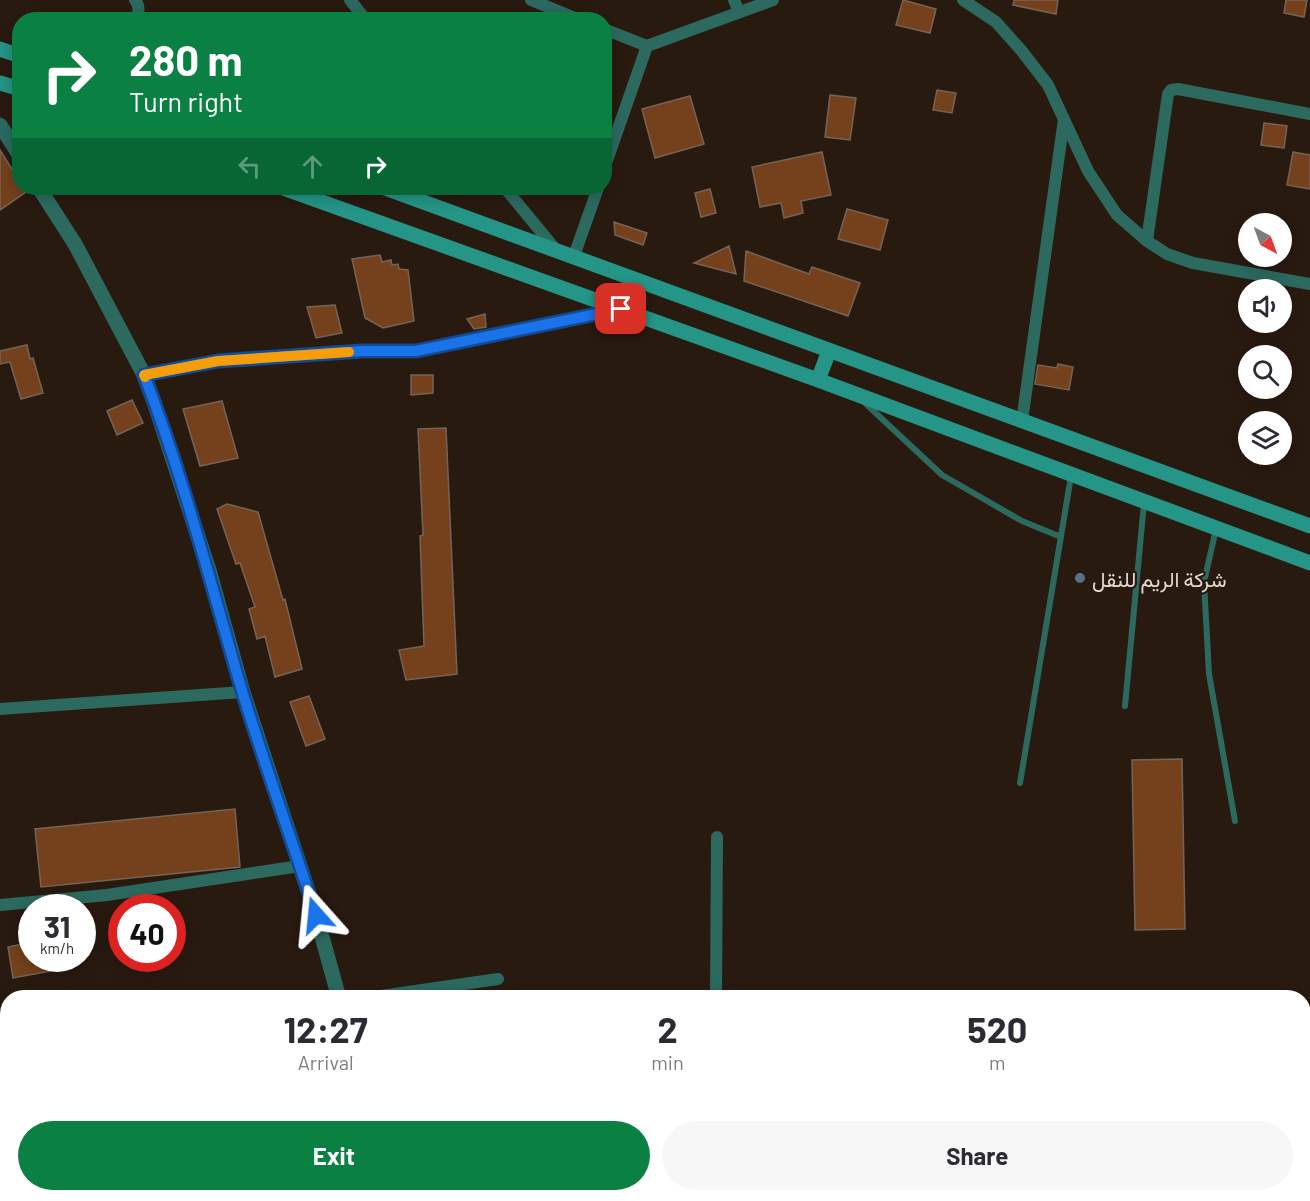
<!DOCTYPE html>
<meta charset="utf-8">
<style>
:root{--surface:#fff;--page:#f7f7f7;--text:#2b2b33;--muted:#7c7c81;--accent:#0b8043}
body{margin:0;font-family:Barlow,Vazirmatn,sans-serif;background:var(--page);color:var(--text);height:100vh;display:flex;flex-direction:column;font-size:22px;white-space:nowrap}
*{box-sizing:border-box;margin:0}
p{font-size:20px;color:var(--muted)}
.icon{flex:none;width:33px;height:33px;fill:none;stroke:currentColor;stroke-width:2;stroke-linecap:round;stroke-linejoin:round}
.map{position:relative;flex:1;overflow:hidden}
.panel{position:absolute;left:0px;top:990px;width:1311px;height:212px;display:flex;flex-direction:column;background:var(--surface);border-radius:24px 24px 0 0;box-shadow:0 3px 15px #0003}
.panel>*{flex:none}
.banner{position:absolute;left:12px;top:12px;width:600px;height:183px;border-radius:24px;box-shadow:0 3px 15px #0003;background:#0b8043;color:#fff;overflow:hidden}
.needle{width:39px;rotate:139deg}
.tools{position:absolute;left:1238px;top:213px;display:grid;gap:12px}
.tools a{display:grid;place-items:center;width:54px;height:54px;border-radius:50%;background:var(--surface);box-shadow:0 3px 15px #0003;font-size:30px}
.speed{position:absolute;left:18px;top:894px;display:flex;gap:12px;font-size:30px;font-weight:700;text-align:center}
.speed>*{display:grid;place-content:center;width:78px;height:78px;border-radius:50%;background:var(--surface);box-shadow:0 3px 15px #0003;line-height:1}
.speed small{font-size:15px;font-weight:400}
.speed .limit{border:9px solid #d22;background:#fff;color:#111}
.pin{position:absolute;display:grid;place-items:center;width:51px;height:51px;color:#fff;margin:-26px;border-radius:12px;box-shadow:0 3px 9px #0006}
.me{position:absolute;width:66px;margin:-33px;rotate:342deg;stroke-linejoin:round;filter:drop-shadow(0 0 4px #0008)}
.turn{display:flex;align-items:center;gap:21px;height:126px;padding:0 18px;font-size:27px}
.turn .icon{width:78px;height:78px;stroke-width:2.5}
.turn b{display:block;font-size:42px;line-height:51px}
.lanes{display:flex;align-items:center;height:57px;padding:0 18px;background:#0003;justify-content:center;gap:30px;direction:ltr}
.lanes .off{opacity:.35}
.eta{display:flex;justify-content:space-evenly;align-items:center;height:102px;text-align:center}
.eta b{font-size:36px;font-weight:700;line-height:42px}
.cta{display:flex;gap:12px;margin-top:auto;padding:12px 18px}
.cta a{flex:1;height:69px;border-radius:36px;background:var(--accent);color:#fff;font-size:24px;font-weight:700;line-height:69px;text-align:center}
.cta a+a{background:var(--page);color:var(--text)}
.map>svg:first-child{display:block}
.building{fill:#74411c;stroke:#766358;stroke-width:1.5}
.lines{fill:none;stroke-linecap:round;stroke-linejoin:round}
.service{stroke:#2c6a60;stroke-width:6}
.minor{stroke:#2c6a60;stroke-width:12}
.tertiary{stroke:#2c6a60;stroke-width:15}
.secondary{stroke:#249586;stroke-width:15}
.route-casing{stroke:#114b97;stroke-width:15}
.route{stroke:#1a73e8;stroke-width:10}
.slow{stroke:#f59e0b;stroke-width:10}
.service-dot{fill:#5c6f8a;stroke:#291a10;stroke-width:2}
.labels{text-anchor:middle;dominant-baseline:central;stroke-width:4.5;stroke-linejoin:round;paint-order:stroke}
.poi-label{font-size:21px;fill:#e2d7d1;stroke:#291a10;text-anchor:start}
</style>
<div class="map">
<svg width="1310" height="1201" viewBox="0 0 1310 1201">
<rect width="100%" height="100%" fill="#291a10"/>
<path class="building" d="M903 0 936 9 930 33 896 25Z
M1014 0H1058L1056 14 1013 5Z
M1286 0H1307L1304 17 1284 13Z
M937 90 956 93 952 113 933 110Z
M830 95 856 98 850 140 825 137Z
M690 96 704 144 655 158 642 109Z
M1264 123 1287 126 1284 148 1261 145Z
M0 150 20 182V188H23L26 192 0 210Z
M822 152 831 195 801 201 803 213 784 218 781 203 760 207 752 167Z
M1293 152 1310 155V189L1287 185Z
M710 189 716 213 701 217 695 193Z
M847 209 888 220 880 250 838 239Z
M614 222 647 233 643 245 615 235Z
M729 246 736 274 694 263Z
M746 251 809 274 812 267 860 283 848 316 744 281Z
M380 255 382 262 391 260 392 265 398 264 399 269 408 270 414 321 383 328 365 318 352 259Z
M335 305 342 333 316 338 307 307Z
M485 314 486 327 474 329 467 319Z
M27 345 30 359 33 358 43 393 21 399 10 362 0 364V351Z
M1058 364 1073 367 1069 390 1035 384 1038 365 1057 368Z
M411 375H433V393L411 395Z
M132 400 143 423 117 435 107 411Z
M222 401 238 458 200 466 183 409Z
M446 428 457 674 406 680 399 650 424 646 420 536 423 535 418 429Z
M227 504 258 512 283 600 285 599 302 669 275 677 265 636 257 639 249 609 255 607 240 563 236 564 217 509Z
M309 696 325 739 306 746 290 702Z
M1182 759 1185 929 1135 930 1132 760Z
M235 809 240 867 41 887 35 829Z
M32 942V958H66L68 968 13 978 8 947Z"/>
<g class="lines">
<path class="service" d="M865 403 942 475 1022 521 1061 537
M1216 529 1204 582 1209 674 1235 821
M1125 706 1144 503
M1020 783 1071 476"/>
<path class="minor" d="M350 0 366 20
M531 0 580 20
M734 0 739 12
M963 0 996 22 1021 50 1048 85 1088 171 1117 215 1147 241 1167 254 1193 263 1310 284
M133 20C140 14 140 6 135 0
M604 29 647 46
M604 169 647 46 773 0
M505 188 556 250
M1147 241 1168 94 1171 90 1178 89 1310 114
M574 256 598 188
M144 375 218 361 362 351H416L621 309
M1022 421 1064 119
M0 709 243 692
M0 905 107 895 300 866
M367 998 498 979
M716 998 717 837
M0 1051 8 1050
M1304 1086H1310
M720 1194V1201
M984 1201V1194
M1207 1201 1208 1194"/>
<path class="tertiary" d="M0 125 20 156
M39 188 75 244 143 373 154 402 209 570 243 692 316 915 339 998
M416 1194 420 1201"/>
<path class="secondary" d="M0 49 20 56
M0 83 20 89
M283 188 818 380 1310 563
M385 188 1310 526
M818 380 829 351"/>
</g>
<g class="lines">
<defs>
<path id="route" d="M316 915C292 840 265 766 242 691 211 585 184 478 144 375L218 361 362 351H416L621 309"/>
</defs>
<use href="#route" class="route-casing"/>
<use href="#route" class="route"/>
<path class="slow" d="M145 377 144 375 218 361 349 352"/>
</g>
<circle class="service-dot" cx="1080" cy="578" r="6"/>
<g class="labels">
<g class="poi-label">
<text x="1092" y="578">شركة الريم للنقل</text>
</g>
</g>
</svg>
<div class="tools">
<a><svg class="needle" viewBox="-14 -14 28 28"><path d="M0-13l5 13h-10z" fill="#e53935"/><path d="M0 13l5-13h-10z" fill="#7c7c81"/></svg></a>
<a><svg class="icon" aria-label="sound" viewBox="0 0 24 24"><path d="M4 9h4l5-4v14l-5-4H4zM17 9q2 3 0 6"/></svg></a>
<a><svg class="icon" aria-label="search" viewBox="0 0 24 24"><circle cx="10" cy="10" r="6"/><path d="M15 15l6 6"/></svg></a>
<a><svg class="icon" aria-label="layers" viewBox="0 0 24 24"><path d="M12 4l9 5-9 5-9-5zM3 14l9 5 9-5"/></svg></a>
</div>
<div class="speed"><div>31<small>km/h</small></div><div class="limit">40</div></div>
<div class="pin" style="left:621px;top:309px;background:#d93025"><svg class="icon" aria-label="arrive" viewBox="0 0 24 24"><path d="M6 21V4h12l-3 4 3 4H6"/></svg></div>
<svg class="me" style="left:316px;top:915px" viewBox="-20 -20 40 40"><path d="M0-17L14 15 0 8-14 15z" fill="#1a73e8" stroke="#fff" stroke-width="4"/></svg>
<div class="banner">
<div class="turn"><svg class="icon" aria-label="right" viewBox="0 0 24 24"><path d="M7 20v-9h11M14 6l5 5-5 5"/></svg><div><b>280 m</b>Turn right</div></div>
<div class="lanes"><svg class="icon off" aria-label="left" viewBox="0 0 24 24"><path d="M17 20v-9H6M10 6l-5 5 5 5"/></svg><svg class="icon off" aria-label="ahead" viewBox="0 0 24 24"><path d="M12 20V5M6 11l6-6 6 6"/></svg><svg class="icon" aria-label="right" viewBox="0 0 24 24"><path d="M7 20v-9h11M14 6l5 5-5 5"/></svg></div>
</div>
<section class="panel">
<div class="eta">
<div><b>12:27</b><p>Arrival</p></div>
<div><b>2</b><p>min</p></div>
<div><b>520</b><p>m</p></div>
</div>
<div class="cta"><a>Exit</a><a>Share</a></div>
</section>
</div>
